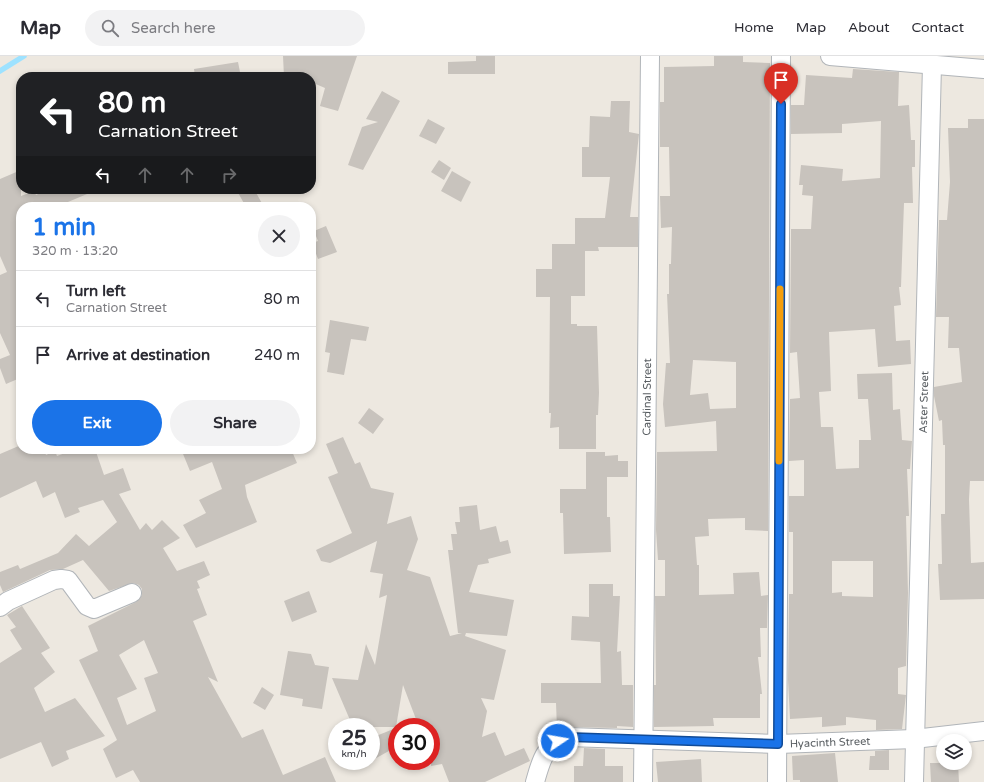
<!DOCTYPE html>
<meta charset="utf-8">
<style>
:root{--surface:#fff;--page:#f2f2f3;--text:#2b2b33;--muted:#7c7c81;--line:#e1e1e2;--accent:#1a73e8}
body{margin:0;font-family:"Varela Round",sans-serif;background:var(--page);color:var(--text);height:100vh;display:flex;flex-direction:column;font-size:15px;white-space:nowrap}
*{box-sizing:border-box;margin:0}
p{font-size:13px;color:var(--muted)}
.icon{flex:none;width:22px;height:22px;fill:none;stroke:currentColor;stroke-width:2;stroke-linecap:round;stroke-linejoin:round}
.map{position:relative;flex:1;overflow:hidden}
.details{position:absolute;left:16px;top:146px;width:300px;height:252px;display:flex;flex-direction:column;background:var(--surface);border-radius:16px;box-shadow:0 2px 6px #0003}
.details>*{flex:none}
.guide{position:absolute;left:16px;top:16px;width:300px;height:122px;border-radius:16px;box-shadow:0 2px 6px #0003;background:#202124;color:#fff;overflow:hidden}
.tools{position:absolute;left:936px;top:678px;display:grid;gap:8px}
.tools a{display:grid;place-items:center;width:36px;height:36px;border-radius:50%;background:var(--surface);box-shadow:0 2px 6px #0003;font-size:20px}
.speed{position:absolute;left:328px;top:662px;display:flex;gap:8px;font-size:20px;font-weight:700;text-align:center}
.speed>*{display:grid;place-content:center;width:52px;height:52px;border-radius:50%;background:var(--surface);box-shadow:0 2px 6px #0003;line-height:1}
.speed small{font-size:10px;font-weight:400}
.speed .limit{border:6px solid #d22;background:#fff;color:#111}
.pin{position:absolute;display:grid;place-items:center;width:34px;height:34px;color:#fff;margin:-41px -17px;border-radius:50% 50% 50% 0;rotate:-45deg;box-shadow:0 0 4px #0007}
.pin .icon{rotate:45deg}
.me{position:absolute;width:44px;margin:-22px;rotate:78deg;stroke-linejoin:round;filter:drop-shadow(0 0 3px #0008)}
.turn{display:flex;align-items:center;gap:14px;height:84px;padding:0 16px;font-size:18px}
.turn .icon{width:52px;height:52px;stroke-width:2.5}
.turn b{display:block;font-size:28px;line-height:34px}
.lanes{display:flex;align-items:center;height:38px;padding:0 16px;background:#0003;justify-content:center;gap:20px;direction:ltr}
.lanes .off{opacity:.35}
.round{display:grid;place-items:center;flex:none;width:42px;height:42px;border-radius:21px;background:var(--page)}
.overview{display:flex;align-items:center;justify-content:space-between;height:68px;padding:0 16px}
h1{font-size:24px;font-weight:700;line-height:30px;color:var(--accent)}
.action{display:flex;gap:8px;margin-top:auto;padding:8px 16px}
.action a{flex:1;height:46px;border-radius:24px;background:var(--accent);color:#fff;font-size:16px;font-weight:700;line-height:46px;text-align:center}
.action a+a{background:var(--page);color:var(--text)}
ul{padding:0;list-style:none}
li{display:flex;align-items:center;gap:12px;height:56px;padding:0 16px;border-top:1px solid var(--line)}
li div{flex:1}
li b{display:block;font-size:15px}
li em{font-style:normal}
header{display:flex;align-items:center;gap:24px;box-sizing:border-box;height:56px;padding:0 20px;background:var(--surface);border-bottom:1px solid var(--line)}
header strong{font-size:19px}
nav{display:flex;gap:22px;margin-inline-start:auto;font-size:14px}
.search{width:280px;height:36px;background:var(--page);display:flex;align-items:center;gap:10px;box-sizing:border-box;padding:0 14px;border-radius:22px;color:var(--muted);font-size:15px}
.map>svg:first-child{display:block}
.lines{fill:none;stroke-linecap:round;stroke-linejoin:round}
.stream{stroke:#9ee2ff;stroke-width:5.5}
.building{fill:#c8c3bd;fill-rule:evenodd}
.minor-casing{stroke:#b1b5b9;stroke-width:20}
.minor{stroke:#fff;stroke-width:18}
.route-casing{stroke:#114b97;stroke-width:10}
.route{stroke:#1a73e8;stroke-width:7}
.slow{stroke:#f59e0b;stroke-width:7}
.labels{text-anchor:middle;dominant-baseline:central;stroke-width:4;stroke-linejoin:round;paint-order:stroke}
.street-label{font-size:11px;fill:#595e62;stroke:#fff}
</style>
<header>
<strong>Map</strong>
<div class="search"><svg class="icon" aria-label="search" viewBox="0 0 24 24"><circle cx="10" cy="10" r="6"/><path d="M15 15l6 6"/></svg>Search here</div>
<nav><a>Home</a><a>Map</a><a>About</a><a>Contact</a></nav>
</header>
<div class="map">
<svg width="984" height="726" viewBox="0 0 984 726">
<rect width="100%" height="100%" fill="#ede8e0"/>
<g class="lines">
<path class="stream" d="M0 15 24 0"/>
</g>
<path class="building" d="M283 0H357L338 55 320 50 325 32 311 26V21H284Z
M476 0H495V18H448V6L476 5Z
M714 0H743V6L770 7 768 475 745 474V462L708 463 709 480 695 481 697 509H699V539L734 538 733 517 759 516 761 540 768 539 767 572H760L761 601H758L762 638H760V662H713L714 670 654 671V629H656L655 540H665V504H658L656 474 657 396 717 395 716 365 665 371 663 348 666 307H670L667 238H669V208H671L672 171 661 172 660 140H670L669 91H660V46H664V11L714 10ZM693 304 736 306V352L710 353 708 337 690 339Z
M238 6 241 21H195L194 13Z
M853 13 899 16 898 50 909 49 911 84H915V111H912L913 147H904L901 231H899L901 249 894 250 896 285 910 284 911 308 878 311 875 273 829 276 831 335 819 336 821 371H833L836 413 859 412V384H871L868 343H858L857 318 892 317 893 354 900 353 902 384 912 385 910 413H907L909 460H906L908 537 906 610 898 612V638L906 639 902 673 876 674V664L846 661V669L822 671V661L790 663 788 624 789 538H793V476H789V440H804V404L789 405 790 343 800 342 797 296 790 297 791 173H811L813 140 802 139 803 129H799L801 109 843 113 842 125 880 122 881 65 842 68V77L791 78V49H804L806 19 852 22ZM832 505H873V541L842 540V536L832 537Z
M382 35 400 45 363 114 348 109 362 71 378 66 366 63Z
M611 45H630L629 76 639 78 630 161H638V191H598L599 195H585V240H571V268H577V270H597L599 337 598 359H596V393H559V371L550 372 551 357H549L550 241H536V213H552V188H575V162H605L610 121H582V91H589L590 60 610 61Z
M428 63 445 72 436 88 419 80Z
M968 63H984V425H970L969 443 971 507 984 506V543L940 544 938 508H942L941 458H945V389H943L942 364 939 365 934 340V331L962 326 959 292H948L949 261H936L939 164H947L950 126 948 72H968Z
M439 104 451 112 444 124 431 116Z
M21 114V140L34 135 36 139 50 133H99L56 151H21V325L20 322 6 328 0 312V303L10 299 0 277V219L7 216 0 200V123Z
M452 115 471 126 461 146 441 135Z
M236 133H254L264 151H246Z
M326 170 337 196 318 203 312 187 318 185 314 175Z
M330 264 369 271 366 285 351 283 344 319 327 316 330 297 325 296Z
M369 352 384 363 373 378 358 367Z
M343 381 355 408 360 406 371 432 394 437 387 468 411 460 418 483 407 514 430 521 450 580 462 577H458L448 494H453L451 478H457L455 466H460L459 451 477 449 480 474 496 470 500 486 508 484 511 497 488 503 489 507 478 509 469 536 514 544 507 580 466 577 465 580 506 594 494 644 481 642 487 655 482 681 495 676 505 700 524 692 530 705 485 726H449L442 708 431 710V671H419L403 629 396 671H353L332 622 358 624 366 588 375 609 387 539 379 542 383 518 370 516 377 485 330 507 321 505 316 494 352 477 328 421 338 417 326 388Z
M21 389V393H44L46 399 55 395 57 400 76 393H95L104 419 123 412 131 434 119 438 140 474 146 467 152 474 162 464 180 482 163 492 177 515 204 505 210 519 197 525 200 532 197 533 207 559 193 565 218 626 208 621 242 682 263 673 283 719 325 701 336 726H140L133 714 116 722 103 693 117 684 79 604 98 595 88 570 136 546 142 539V533L139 529 133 527 109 535 83 504 63 513 50 514 3 536 0 529V516L18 509 20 513 58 497 76 478 89 490 117 466 103 444 78 452 80 456 65 462 55 436 43 442 36 425 0 442V398ZM144 584 158 617 144 622 156 655 127 669 117 642 137 633 119 599Z
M181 393H291L297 407 245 429 247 441 257 466 196 492 183 469 206 457 199 444 222 433 212 406 190 415Z
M586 396H605V400L618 399V405H628V421H607V461H610L611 496 564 498 563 457H560V433H586Z
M589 528H613V540H620L617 596 621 595 622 629H633V671L617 670V672L568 671 557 673 556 647H541V627H601L600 586 571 584 572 560 589 561Z
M309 535 317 556 292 566 284 545Z
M22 550 50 592 41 597 55 616 34 632 45 656 75 642 105 680 66 695 69 703 52 711 41 686 0 703V607L22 593 10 574 16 571 7 559Z
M288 595 311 598 315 609 329 611 322 653 302 650 303 643 280 639Z
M262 631 274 639 265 654 253 647Z
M396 672 393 686 396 691 371 705V682Z
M584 692 605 693V710H623V726H574V710H583Z
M889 694V714H869L870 700H875V695Z
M835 697 838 726H800V724H793L792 700Z
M701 703 702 726H658L656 706Z
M930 707H958L959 726H931Z"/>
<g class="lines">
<defs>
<g id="minor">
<path d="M830 0 984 13"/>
<path d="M0 551 8 545 54 524 61 523 68 524 87 550 94 553 132 537"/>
<path id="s1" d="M535 726C542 702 543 692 568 681L778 688 914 683 984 675"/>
<path id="s2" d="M643 726 650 0"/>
<path d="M777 726 781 0"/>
<path id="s3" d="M914 726 932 9"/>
</g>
</defs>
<use href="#minor" class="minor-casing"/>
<use href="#minor" class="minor"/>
</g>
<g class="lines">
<defs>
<path id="route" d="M558 685 568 681 778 688 781 48"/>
</defs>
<use href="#route" class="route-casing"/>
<use href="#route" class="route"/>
<path class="slow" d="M779 405 780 233"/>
</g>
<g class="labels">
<g class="street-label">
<text stroke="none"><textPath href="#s2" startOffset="385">Cardinal Street</textPath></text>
<text stroke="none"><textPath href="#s3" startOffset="380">Aster Street</textPath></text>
<text stroke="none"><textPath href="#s1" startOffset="321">Hyacinth Street</textPath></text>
</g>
</g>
</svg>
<div class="tools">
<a><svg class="icon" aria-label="layers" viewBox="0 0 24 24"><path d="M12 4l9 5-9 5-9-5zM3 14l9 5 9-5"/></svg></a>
</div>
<div class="speed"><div>25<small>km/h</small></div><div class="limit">30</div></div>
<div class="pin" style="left:781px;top:48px;background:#d93025"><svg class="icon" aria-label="arrive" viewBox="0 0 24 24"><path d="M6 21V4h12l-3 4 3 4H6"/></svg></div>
<svg class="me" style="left:558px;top:685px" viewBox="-20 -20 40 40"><circle r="17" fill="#1a73e8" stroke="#fff" stroke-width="3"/><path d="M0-11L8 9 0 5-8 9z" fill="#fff"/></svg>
<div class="guide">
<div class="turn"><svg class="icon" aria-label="left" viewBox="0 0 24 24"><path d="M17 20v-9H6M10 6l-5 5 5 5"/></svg><div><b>80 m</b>Carnation Street</div></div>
<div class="lanes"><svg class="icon" aria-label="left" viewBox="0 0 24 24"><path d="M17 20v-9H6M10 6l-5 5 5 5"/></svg><svg class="icon off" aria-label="ahead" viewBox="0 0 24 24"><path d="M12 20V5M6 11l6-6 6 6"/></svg><svg class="icon off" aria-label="ahead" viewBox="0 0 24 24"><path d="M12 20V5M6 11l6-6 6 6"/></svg><svg class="icon off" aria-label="right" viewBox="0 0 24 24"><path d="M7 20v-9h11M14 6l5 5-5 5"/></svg></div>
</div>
<section class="details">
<div class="overview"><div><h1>1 min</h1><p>320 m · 13:20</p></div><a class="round"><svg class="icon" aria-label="close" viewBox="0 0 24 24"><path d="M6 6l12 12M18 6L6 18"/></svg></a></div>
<ul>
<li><svg class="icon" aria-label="left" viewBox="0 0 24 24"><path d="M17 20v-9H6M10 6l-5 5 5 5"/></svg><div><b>Turn left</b><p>Carnation Street</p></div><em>80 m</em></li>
<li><svg class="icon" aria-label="arrive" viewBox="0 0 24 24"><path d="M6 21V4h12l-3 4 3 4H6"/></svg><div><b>Arrive at destination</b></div><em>240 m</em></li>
</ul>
<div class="action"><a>Exit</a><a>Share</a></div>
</section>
</div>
